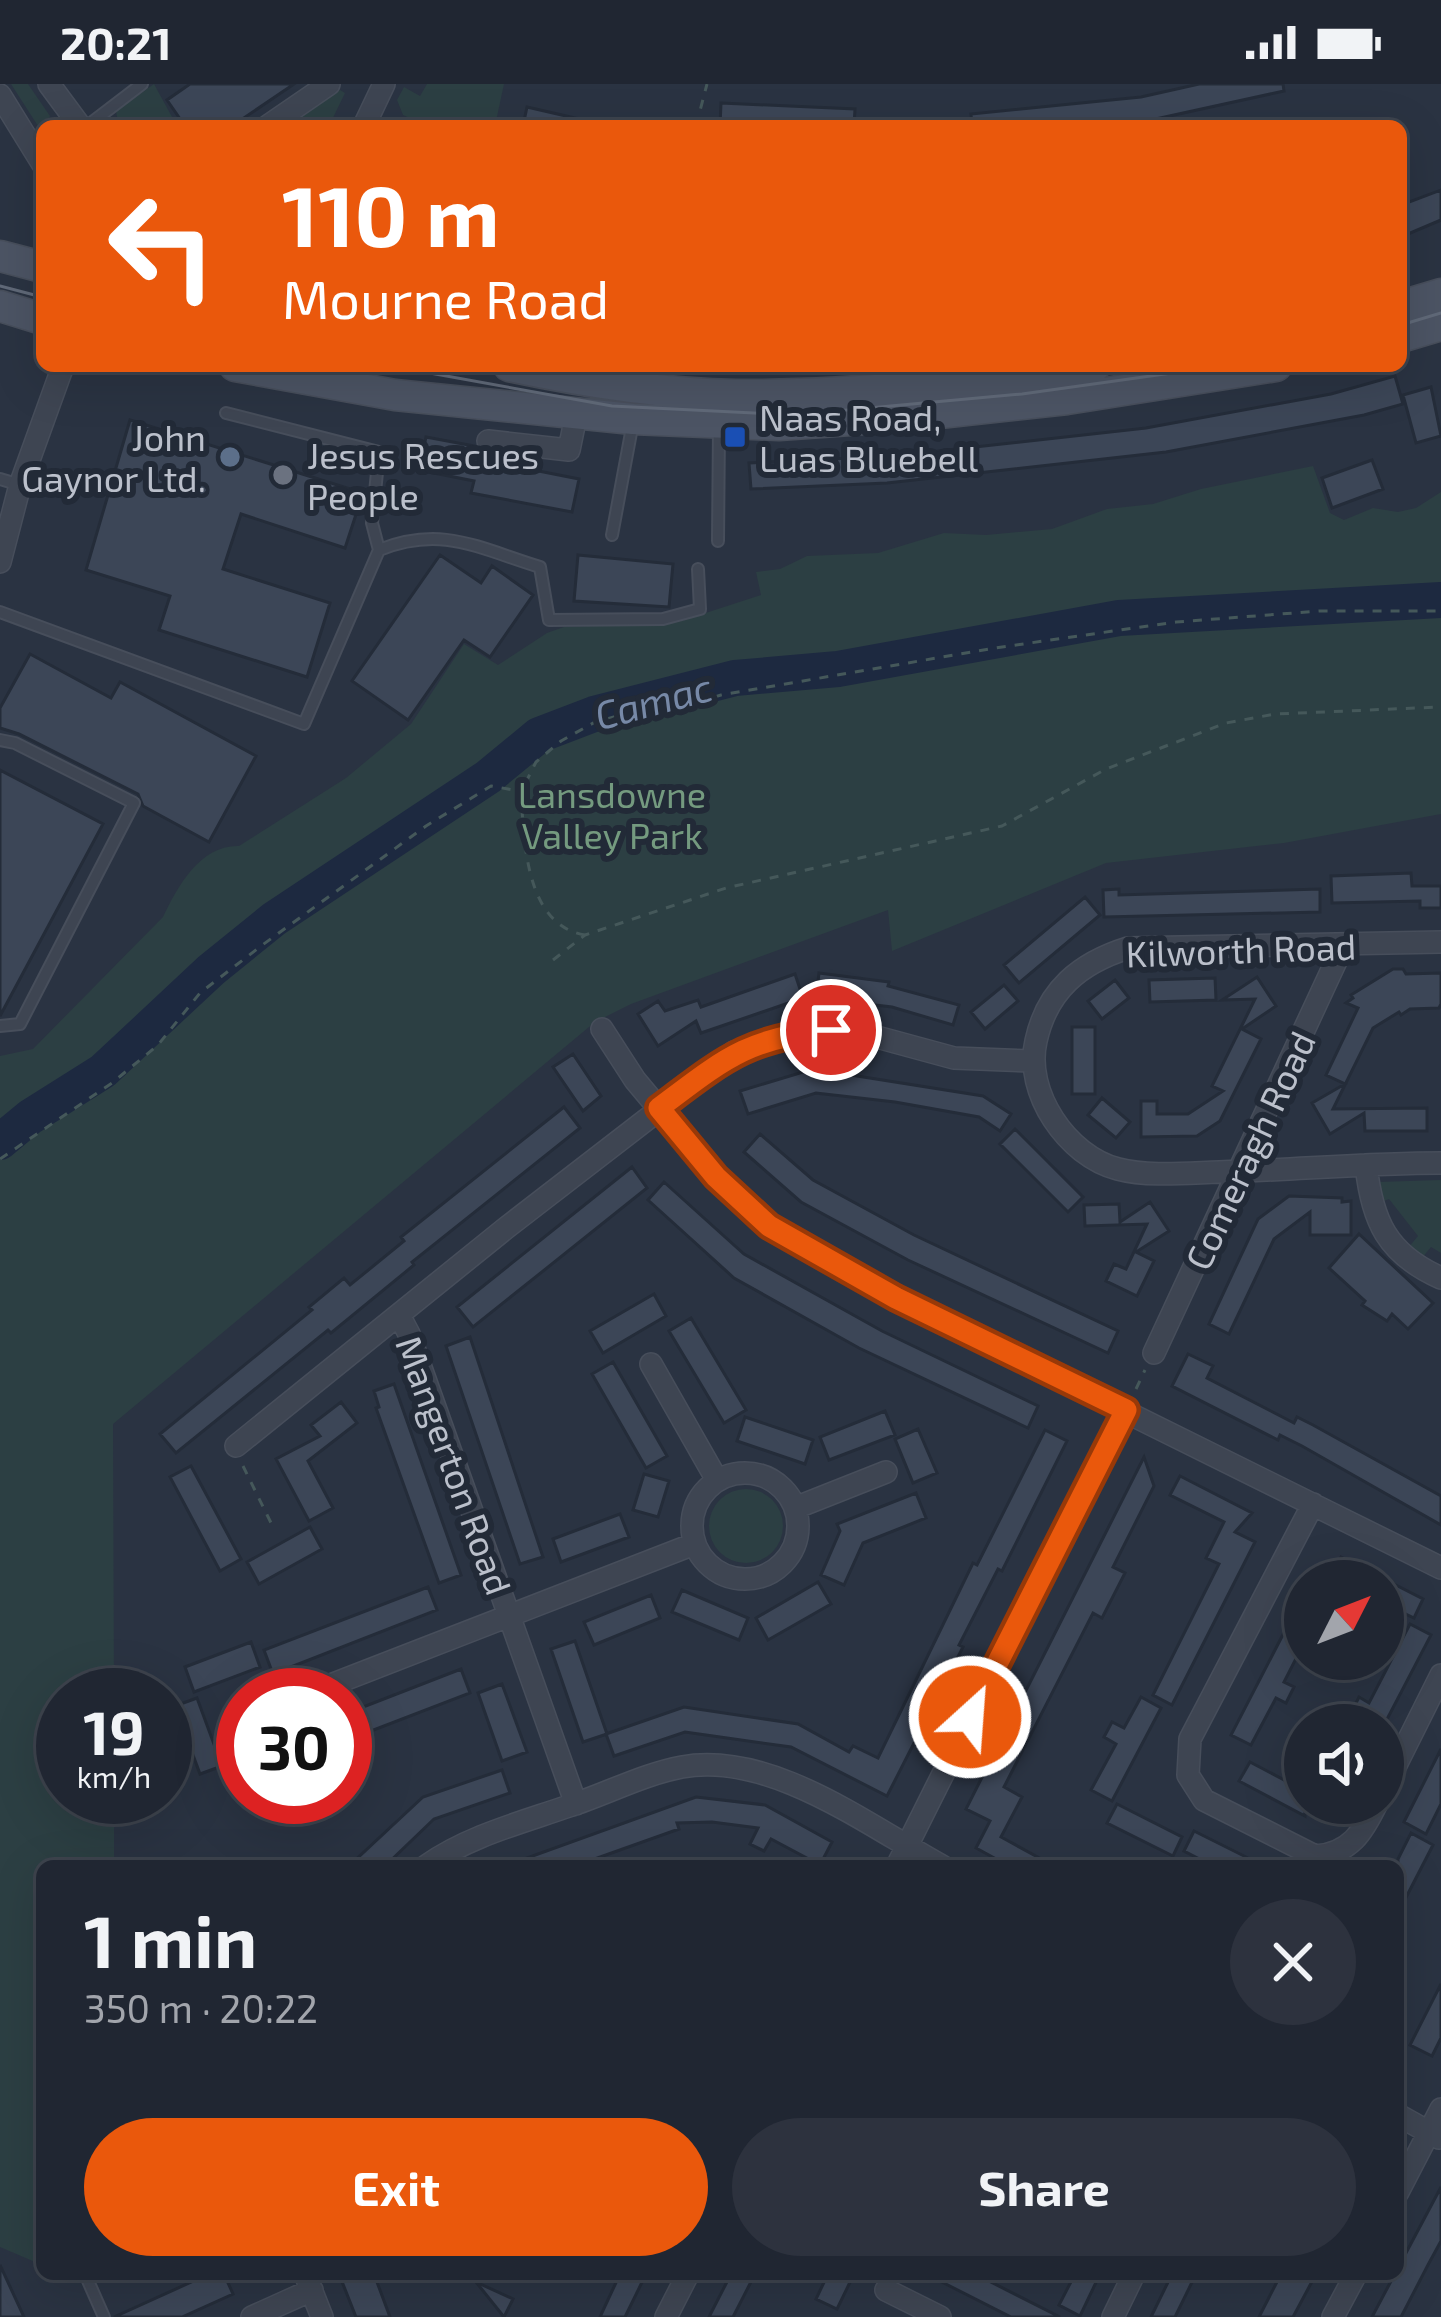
<!DOCTYPE html>
<meta charset="utf-8">
<style>
:root{--surface:#202632;--page:#2d323e;--text:#f1f3f6;--muted:#a2a5ac;--line:#3d434d;--accent:#ea580c}
body{margin:0;font-family:"Exo 2",sans-serif;background:var(--page);color:var(--text);height:100vh;display:flex;flex-direction:column;font-size:45px;white-space:nowrap}
*{box-sizing:border-box;margin:0}
p{font-size:39px;color:var(--muted)}
.icon{flex:none;width:66px;height:66px;fill:none;stroke:currentColor;stroke-width:2;stroke-linecap:round;stroke-linejoin:round}
.map{position:relative;flex:1;overflow:hidden}
.drawer{position:absolute;left:36px;top:1776px;width:1368px;height:420px;display:flex;flex-direction:column;background:var(--surface);border-radius:18px;box-shadow:0 12px 48px #0002,0 0 0 3px var(--line)}
.drawer>*{flex:none}
.guide{position:absolute;left:36px;top:36px;width:1371px;height:252px;border-radius:18px;box-shadow:0 12px 48px #0002,0 0 0 3px var(--line);background:#ea580c;color:#fff;overflow:hidden}
.needle{width:78px;rotate:48deg}
.controls{position:absolute;left:1284px;top:1476px;display:grid;gap:24px}
.controls a{display:grid;place-items:center;width:120px;height:120px;border-radius:50%;background:var(--surface);box-shadow:0 12px 48px #0002,0 0 0 3px var(--line);font-size:60px}
.speed{position:absolute;left:36px;top:1584px;display:flex;gap:24px;font-size:60px;font-weight:700;text-align:center}
.speed>*{display:grid;place-content:center;width:156px;height:156px;border-radius:50%;background:var(--surface);box-shadow:0 12px 48px #0002,0 0 0 3px var(--line);line-height:1}
.speed small{font-size:30px;font-weight:400}
.speed .limit{border:18px solid #d22;background:#fff;color:#111}
.pin{position:absolute;display:grid;place-items:center;width:102px;height:102px;color:#fff;margin:-51px;border:6px solid #fff;border-radius:50%;box-shadow:0 3px 12px #0007}
.me{position:absolute;width:132px;margin:-66px;rotate:26deg;stroke-linejoin:round;filter:drop-shadow(0 0 9px #0008)}
.turn{display:flex;align-items:center;gap:42px;height:252px;padding:0 48px;font-size:54px}
.turn .icon{width:156px;height:156px;stroke-width:2.5}
.turn b{display:block;font-size:84px;line-height:102px}
.round{display:grid;place-items:center;flex:none;width:126px;height:126px;border-radius:63px;background:var(--page)}
.overview{display:flex;align-items:center;justify-content:space-between;height:204px;padding:0 48px}
h1{font-size:72px;font-weight:700;line-height:90px}
.cta{display:flex;gap:24px;margin-top:auto;padding:24px 48px}
.cta a{flex:1;height:138px;border-radius:72px;background:var(--accent);color:#fff;font-size:48px;font-weight:700;line-height:138px;text-align:center}
.cta a+a{background:var(--page);color:var(--text)}
.status{display:flex;justify-content:space-between;align-items:center;height:84px;padding:0 60px;background:var(--surface);direction:ltr}
.status svg{height:33px;fill:currentColor}
.map>svg:first-child{display:block}
.green{fill:#2c3f43}
.lines{fill:none;stroke-linecap:round;stroke-linejoin:round}
.river{stroke:#1d2940;stroke-width:36}
.building{fill:#3c4657;stroke:#242c39;stroke-width:3}
.lane-casing{stroke:#474e5b;stroke-width:14}
.street-casing{stroke:#474e5b;stroke-width:24}
.secondary-casing{stroke:#474e5b;stroke-width:33}
.path{stroke:#45585a;stroke-width:3;stroke-dasharray:9 9;stroke-linecap:butt}
.lane{stroke:#3e4552;stroke-width:10}
.street{stroke:#3e4552;stroke-width:21}
.secondary{stroke:#4c5464;stroke-width:30}
.tram{stroke:#606978;stroke-width:3}
.route-casing{stroke:#983908;stroke-width:30}
.route{stroke:#ea580c;stroke-width:21}
.transit-dot{fill:#1a4fb4;stroke:#222a37;stroke-width:4.5}
.service-dot{fill:#5c6f8a;stroke:#222a37;stroke-width:4.5}
.worship-dot{fill:#6b7280;stroke:#222a37;stroke-width:4.5}
.labels{text-anchor:middle;dominant-baseline:central;stroke-width:12;stroke-linejoin:round;paint-order:stroke}
.poi-label{font-size:36px;fill:#bbc0cb;stroke:#222a37;text-anchor:start}
.park-label{font-size:36px;fill:#749a7f;stroke:#222a37}
.street-label{font-size:36px;fill:#bbc0cb;stroke:#222a37}
.water-label{font-size:39px;font-style:italic;fill:#7789a7;stroke:#222a37}
</style>
<div class="status"><b>20:21</b><svg viewBox="0 0 49 12"><path d="M0 12V9h3v3zM5 12V6h3v6zM10 12V3h3v9zM15 12V0h3v12zM26 1h20v11H26zM47 4h2v5h-2z"/></svg></div>
<div class="map">
<svg width="1441" height="2233" viewBox="0 0 1441 2233">
<rect width="100%" height="100%" fill="#2a3342"/>
<path class="green" d="M11 0H28L50 32 45 42H38Z
M154 0 177 42H124L118 38 116 27Z
M427 0H504L495 42H428L403 31 397 16 404 3 420 12Z
M340 6 345 9 329 42H289Z
M1313 382 1330 429 1344 436 1373 424 1398 428 1416 424 1441 408V730L1284 759 1106 779 892 867 888 826 631 920 595 938 113 1340 114 1611H63V1713H114V1782H42V2181L0 2163V972L33 965 163 833C178 802 200 761 239 762L346 694 411 640 464 560 498 581 547 549 564 543 678 538 761 511 756 488 780 485 807 472 878 469 944 449 986 451 1052 445 1107 425 1153 420 1201 405Z
M1441 1096V1169L1431 1163 1421 1175 1408 1164 1418 1152 1389 1115 1376 1120 1377 1098Z
M709 1442a37 37 0 1 1 74 0a37 37 0 1 1-74 0Z"/>
<g class="lines">
<path class="river" d="M0 1058 30 1033 103 987 211 886 274 835 488 693 539 651 594 630 735 594 838 585 1119 534 1441 516"/>
</g>
<path class="building" d="M190 0H294L232 42H185L167 16Z
M1199 0H1283L1284 7 1142 38 1105 42H972L971 30 1141 13Z
M721 19 855 25 854 42H720Z
M527 23 579 35 578 42H523Z
M1441 106V136L1401 153V121Z
M1395 292 1403 320 1364 331 1166 368 887 399 751 405 749 379 893 372 1146 344 1331 310Z
M1431 303 1441 352 1416 359 1403 311Z
M130 336 363 409 345 464 241 430 223 485 330 519 307 593 159 546 170 512 86 486Z
M426 353 474 362 472 374 579 395 572 428 471 409 474 397 419 386Z
M1372 376 1383 405 1332 424 1322 394Z
M440 471 481 499 492 482 533 511 490 573 464 556 408 636 352 597Z
M578 471 673 480 669 523 574 517Z
M30 570 111 614 120 598 256 672 209 758 143 722 138 710 19 650 0 644V624Z
M0 686 103 740 0 932Z
M1411 789 1412 802H1441V824H1420V817L1332 819 1331 792Z
M1119 805V811L1320 805V828L1104 833 1103 806Z
M1085 813 1100 831 1019 899 1004 881Z
M1393 885H1403L1406 890 1441 889V920L1439 924 1410 925 1401 931 1399 928 1373 944 1333 1025 1427 1024V1047H1365L1364 1029 1330 1050 1312 1019 1345 1000 1326 991 1358 924 1346 919 1353 914 1351 911Z
M819 889 889 898 888 902 959 921 953 941 892 923 816 914Z
M795 890 803 914 701 949 696 937 658 962 638 930 658 917 665 927 698 916 701 923Z
M1257 893 1276 922 1242 945 1261 955 1220 1037 1197 1052 1141 1053V1017H1157V1030H1188L1223 1007 1212 1002 1255 915 1222 916Z
M1215 894 1216 916 1150 918 1149 896Z
M1115 896 1129 914 1102 935 1088 917Z
M1004 901 1018 917 985 945 971 928Z
M1072 943H1095V1010H1072Z
M573 970 601 1012 583 1027 553 983Z
M813 985 983 1012 1011 1030 1000 1047 979 1033 895 1018 816 1009 748 1030 740 1007Z
M1102 1014 1130 1038 1116 1054 1088 1031Z
M564 1023 580 1044 412 1178 414 1181 331 1249 328 1246 176 1369 160 1350 312 1226 309 1223 344 1194 350 1201 404 1157 401 1153Z
M1015 1045 1083 1113 1068 1128 1000 1060Z
M760 1050 813 1096 914 1151 1118 1247 1108 1269 908 1176 801 1118 744 1068Z
M632 1083 647 1104 473 1243 457 1223Z
M664 1098 744 1170 882 1247 1038 1322 1028 1344 859 1264 734 1194 648 1116Z
M1289 1112 1342 1114V1118L1351 1117V1151H1310V1128L1274 1155 1229 1250 1209 1240 1258 1135Z
M1150 1118 1169 1147 1136 1168 1154 1177 1137 1212 1106 1197 1114 1180 1126 1185 1147 1140 1085 1142 1084 1121 1119 1120 1120 1138Z
M1359 1150 1433 1219 1408 1245 1392 1230 1387 1237 1362 1221 1365 1217 1329 1184Z
M654 1210 666 1232 603 1269 590 1247Z
M691 1234 746 1326 724 1339 669 1247Z
M470 1253 543 1473 520 1480 446 1262Z
M1188 1270 1213 1282 1207 1294 1294 1339 1297 1333 1313 1341 1441 1412V1441L1302 1362 1280 1351 1278 1356 1172 1302Z
M613 1278 667 1372 646 1384 592 1290Z
M394 1300 461 1491 439 1499 376 1324 379 1323 374 1307Z
M341 1318 357 1339 308 1377 333 1424 309 1437 276 1375 320 1352 311 1341Z
M885 1327 895 1351 829 1376 820 1353Z
M745 1333 813 1356 805 1380 737 1357Z
M918 1345 937 1389 913 1399 895 1355Z
M1045 1346 1067 1357 1002 1487 998 1485 959 1561 963 1563 887 1712 791 1663 706 1651 685 1648 614 1672 606 1650 684 1623 798 1640 849 1668 853 1662 878 1674 973 1479 977 1481Z
M1144 1373 1154 1402 1113 1483 1125 1489 1102 1534 1093 1529 1004 1703 1022 1713 1001 1753 1054 1782H1009L976 1764 990 1737 966 1725Z
M191 1382 241 1475 220 1487 170 1393Z
M644 1390 669 1397 658 1433 633 1426Z
M1180 1392 1252 1429 1235 1448 1255 1458 1172 1621 1153 1611 1219 1480 1206 1474 1224 1438 1170 1411Z
M916 1409 926 1434 863 1459 844 1501 821 1491 840 1447 837 1440Z
M620 1430 629 1453 561 1478 553 1455Z
M310 1443 322 1465 259 1500 247 1478Z
M1341 1473 1423 1515 1414 1534 1383 1519V1497H1330Z
M818 1498 831 1520 768 1556 756 1534Z
M428 1503 437 1526 273 1590 264 1566Z
M682 1506 748 1534 739 1556 672 1528Z
M1305 1508V1557L1284 1598 1294 1603 1286 1619 1276 1614 1251 1661 1231 1651Z
M651 1511 660 1534 594 1561 584 1538Z
M1410 1540 1431 1551 1384 1641H1358L1361 1635 1351 1629 1359 1613 1369 1619Z
M575 1557 607 1650 583 1658 551 1565Z
M251 1558 260 1583 194 1608 185 1583Z
M461 1585 470 1609 345 1657V1630Z
M502 1600 527 1668 502 1677 478 1609Z
M1141 1613 1161 1624 1112 1717 1091 1706 1116 1660 1104 1653 1112 1638 1124 1644Z
M197 1614 222 1682 200 1690 175 1622Z
M1441 1665V1720L1426 1750 1404 1738Z
M1250 1678 1305 1707V1732L1239 1697Z
M502 1686 510 1709 434 1735 385 1782H349L423 1713Z
M696 1713 765 1721 832 1758 820 1781 771 1755 764 1767 750 1760 758 1744 712 1738 677 1739 679 1745 575 1782H505Z
M1117 1720 1182 1753 1173 1772 1107 1739Z
M1194 1747 1264 1782H1213L1184 1767Z
M1411 1749 1433 1761 1398 1829V1775Z
M1441 1900V1954L1432 1972 1410 1961Z
M1441 2103V2157L1429 2179 1401 2233H1372Z
M0 2181 24 2233H0Z
M209 2190H224L233 2210 182 2233H114Z
M339 2190H374L390 2233H356Z
M620 2190H646L625 2233H600Z
M731 2190H755L733 2233H709Z
M828 2190H854L837 2225 816 2215Z
M926 2190H975L1060 2233H1011Z
M1075 2190H1100L1080 2232 1059 2221Z
M1172 2190H1196L1175 2233H1151Z
M1281 2190H1316L1293 2233H1259Z
M476 2198 513 2215 504 2233Z"/>
<g class="lines">
<defs>
<path id="lane" d="M87 42 142 0
M0 395 20 401
M612 451 633 338
M718 457 719 343
M379 466C442 441 478 464 540 483L549 536 663 535 700 525 698 485
M0 528 304 640 379 466 372 439 379 368 226 329
M0 656 15 659 134 719 20 940 0 942
M85 2190 104 2233"/>
<path id="street" d="M49 0 80 42
M0 11 42 79
M268 42 329 0
M364 42 384 0
M488 357 569 366 577 327
M0 478 20 401 63 282
M1441 858 1128 864C1080 879 1047 906 1036 957 1024 1008 1067 1072 1118 1085 1148 1093 1188 1089 1219 1088 1293 1086 1367 1079 1441 1079
M602 945 635 996 716 1093 769 1142 896 1214 1441 1484
M1366 1081C1372 1137 1387 1170 1441 1194
M399 1231 409 1250 576 1720
M1154 1269 1337 875V861
M651 1280 717 1396
M236 1362 506 1144 734 968 800 949 831 946 862 949 954 974 1032 977
M692 1442a53 53 0 1 1 106 0a53 53 0 1 1-106 0Z
M1313 1420 1190 1655 1188 1691 1204 1716 1315 1772C1350 1770 1363 1748 1377 1719
M795 1424 886 1388
M305 1611 694 1460
M1383 1707 1441 1591
M426 1782C469 1752 520 1739 569 1722 606 1710 644 1690 682 1683 771 1667 867 1741 942 1782
M897 1782 1125 1326
M1398 2031 1439 2054
M1398 2108 1441 2025
M305 2190 322 2233
M886 2206 940 2233
M252 2233 312 2206
M666 2233 688 2190
M1113 2233 1134 2190
M1333 2233 1356 2190"/>
<path id="secondary" d="M0 172 42 183
M0 222 42 235
M1401 222 1441 210
M1401 253 1441 241
M235 282 395 311 633 335 779 341 921 331 1067 315 1276 282
M509 282C584 298 660 310 737 311 857 312 976 297 1095 282"/>
</defs>
<use href="#lane" class="lane-casing"/>
<use href="#street" class="street-casing"/>
<use href="#secondary" class="secondary-casing"/>
<path class="path" d="M322 42 335 37 344 41
M696 42 707 0
M585 851C525 841 524 757 521 708L536 678 561 657 595 638 655 622 694 619 721 611 995 564 1176 538 1320 527H1441
M553 876 585 851 726 804 1002 742 1106 685 1226 639 1275 630 1441 623
M0 1075 112 999 158 961 200 909 261 862 426 742 491 702 519 707
M1136 1305 1145 1286
M243 1382 274 1445"/>
<use href="#lane" class="lane"/>
<use href="#street" class="street"/>
<use href="#secondary" class="secondary"/>
<path class="tram" d="M0 202 42 213
M1401 241 1441 229
M391 282 612 322 793 331 1022 310 1222 282"/>
</g>
<g class="lines">
<defs>
<path id="route" d="M831 946C748 953 723 976 659 1024L716 1093 769 1142 896 1214 1126 1326 970 1633"/>
</defs>
<use href="#route" class="route-casing"/>
<use href="#route" class="route"/>
</g>
<rect class="transit-dot" x="723" y="341" width="24" height="24" rx="6"/>
<circle class="service-dot" cx="230" cy="373" r="12"/>
<circle class="worship-dot" cx="283" cy="391" r="12"/>
<g class="labels">
<g class="poi-label">
<text x="759" y="332">Naas Road,<tspan x="759" dy="41">Luas Bluebell</tspan></text>
<text x="206" y="352" text-anchor="end">John<tspan x="206" dy="41">Gaynor Ltd.</tspan></text>
<text x="307" y="370">Jesus Rescues<tspan x="307" dy="41">People</tspan></text>
</g>
<g class="park-label">
<text x="612" y="709">Lansdowne<tspan x="612" dy="41">Valley Park</tspan></text>
</g>
<g class="street-label">
<text transform="translate(1241 865) rotate(-2)">Kilworth Road</text>
<text transform="translate(1249 1066) rotate(-65)">Comeragh Road</text>
<text transform="translate(455 1381) rotate(70)">Mangerton Road</text>
</g>
<g class="water-label">
<text transform="translate(653 616) rotate(-15)">Camac</text>
</g>
</g>
</svg>
<div class="controls">
<a><svg class="needle" viewBox="-14 -14 28 28"><path d="M0-13l5 13h-10z" fill="#e53935"/><path d="M0 13l5-13h-10z" fill="#a2a5ac"/></svg></a>
<a><svg class="icon" aria-label="sound" viewBox="0 0 24 24"><path d="M4 9h4l5-4v14l-5-4H4zM17 9q2 3 0 6"/></svg></a>
</div>
<div class="speed"><div>19<small>km/h</small></div><div class="limit">30</div></div>
<div class="pin" style="left:831px;top:946px;background:#d93025"><svg class="icon" aria-label="arrive" viewBox="0 0 24 24"><path d="M6 21V4h12l-3 4 3 4H6"/></svg></div>
<svg class="me" style="left:970px;top:1633px" viewBox="-20 -20 40 40"><circle r="17" fill="#ea580c" stroke="#fff" stroke-width="3"/><path d="M0-11L8 9 0 5-8 9z" fill="#fff"/></svg>
<div class="guide">
<div class="turn"><svg class="icon" aria-label="left" viewBox="0 0 24 24"><path d="M17 20v-9H6M10 6l-5 5 5 5"/></svg><div><b>110 m</b>Mourne Road</div></div>
</div>
<section class="drawer">
<div class="overview"><div><h1>1 min</h1><p>350 m · 20:22</p></div><a class="round"><svg class="icon" aria-label="close" viewBox="0 0 24 24"><path d="M6 6l12 12M18 6L6 18"/></svg></a></div>
<div class="cta"><a>Exit</a><a>Share</a></div>
</section>
</div>
